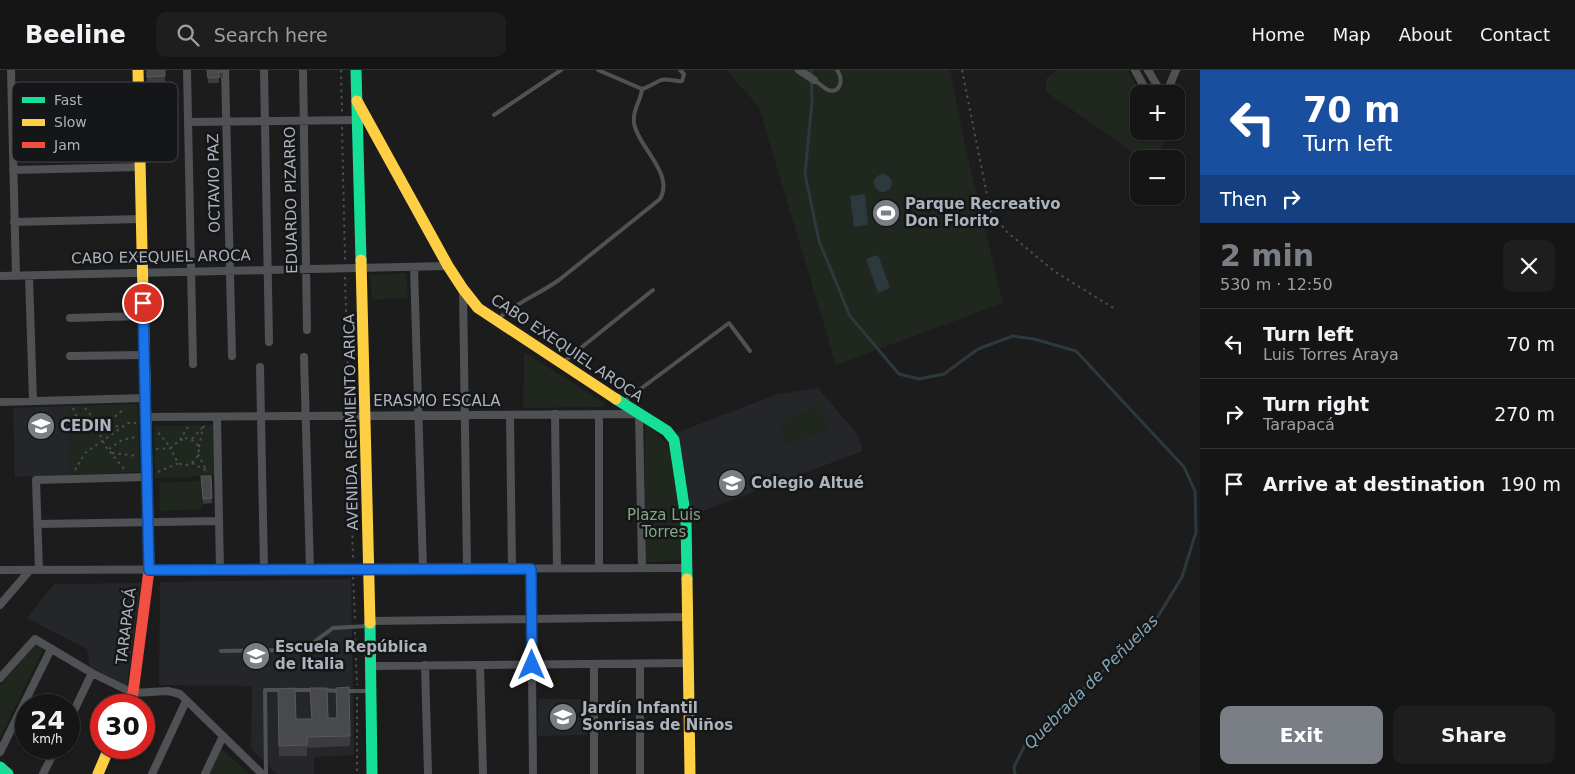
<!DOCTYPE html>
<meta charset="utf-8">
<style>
:root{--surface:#151515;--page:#1e1e1e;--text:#f1f3f6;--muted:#9d9fa0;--line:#343434;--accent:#7a7e85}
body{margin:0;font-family:"DejaVu Sans",sans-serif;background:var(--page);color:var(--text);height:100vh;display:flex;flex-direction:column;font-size:19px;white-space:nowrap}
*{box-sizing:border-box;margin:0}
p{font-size:16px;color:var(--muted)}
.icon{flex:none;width:28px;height:28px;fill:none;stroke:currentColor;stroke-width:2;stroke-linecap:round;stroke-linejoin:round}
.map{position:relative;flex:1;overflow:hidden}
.drawer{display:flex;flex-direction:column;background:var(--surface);width:375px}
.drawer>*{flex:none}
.top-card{background:#1a4fa0;color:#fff;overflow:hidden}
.buttons{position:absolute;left:1130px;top:15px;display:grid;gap:10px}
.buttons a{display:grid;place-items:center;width:55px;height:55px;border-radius:10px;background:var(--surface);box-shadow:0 1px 4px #0004,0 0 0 1px var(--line);font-size:25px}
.speed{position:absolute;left:15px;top:624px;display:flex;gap:10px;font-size:25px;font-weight:700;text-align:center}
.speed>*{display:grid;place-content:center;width:65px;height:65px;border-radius:50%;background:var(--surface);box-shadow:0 1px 4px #0004,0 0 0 1px var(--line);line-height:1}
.speed small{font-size:12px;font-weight:400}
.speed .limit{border:8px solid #d22;background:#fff;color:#111}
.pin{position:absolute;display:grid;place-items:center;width:42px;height:42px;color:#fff;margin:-21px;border:2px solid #fff;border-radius:50%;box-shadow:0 1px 5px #0007}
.me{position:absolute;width:55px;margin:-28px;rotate:0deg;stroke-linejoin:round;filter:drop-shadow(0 0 4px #0008)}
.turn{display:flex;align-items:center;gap:18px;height:105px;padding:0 20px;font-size:22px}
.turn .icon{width:65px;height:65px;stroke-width:2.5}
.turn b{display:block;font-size:35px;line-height:42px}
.then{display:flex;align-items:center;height:48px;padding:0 20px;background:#0003;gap:10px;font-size:19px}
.round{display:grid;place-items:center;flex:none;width:52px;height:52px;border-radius:10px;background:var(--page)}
.headline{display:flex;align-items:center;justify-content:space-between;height:85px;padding:0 20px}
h1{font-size:30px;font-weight:700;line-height:38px;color:var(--accent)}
.cta{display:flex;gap:10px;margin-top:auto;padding:10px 20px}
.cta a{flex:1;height:58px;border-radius:10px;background:var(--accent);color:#fff;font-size:20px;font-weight:700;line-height:58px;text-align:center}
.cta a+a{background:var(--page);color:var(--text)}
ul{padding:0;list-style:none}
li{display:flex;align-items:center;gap:15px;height:70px;padding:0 20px;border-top:1px solid var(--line)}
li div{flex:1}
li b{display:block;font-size:19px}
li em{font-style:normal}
header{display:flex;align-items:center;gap:30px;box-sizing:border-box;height:70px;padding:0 25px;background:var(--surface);border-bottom:1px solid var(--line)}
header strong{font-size:24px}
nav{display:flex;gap:28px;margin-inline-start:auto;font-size:18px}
.search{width:350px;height:45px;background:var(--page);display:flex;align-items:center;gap:12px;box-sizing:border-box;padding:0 18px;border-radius:10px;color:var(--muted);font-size:19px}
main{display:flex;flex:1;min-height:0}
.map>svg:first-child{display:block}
.built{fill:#252629}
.green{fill:#1f271f}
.water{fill:#2e393f}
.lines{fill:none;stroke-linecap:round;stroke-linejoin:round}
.stream{stroke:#2e393f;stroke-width:3}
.path{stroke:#4c4d4f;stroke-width:2;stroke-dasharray:2.5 4;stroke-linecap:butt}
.lane{stroke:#4f5155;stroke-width:4}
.street{stroke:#4f5155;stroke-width:8}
.fast{stroke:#16e098;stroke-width:11}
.slow{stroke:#ffcf43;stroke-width:11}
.jam{stroke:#f24e42;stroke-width:11}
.wall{fill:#3c3c3e}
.building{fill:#48494b;stroke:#58595d}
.route-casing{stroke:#114b97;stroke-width:12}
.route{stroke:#1a73e8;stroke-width:9}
.labels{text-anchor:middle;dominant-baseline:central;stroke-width:5;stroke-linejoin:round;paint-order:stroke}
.street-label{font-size:15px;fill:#adb3bd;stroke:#151618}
.poi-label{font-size:15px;font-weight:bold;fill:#adb3bd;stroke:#151618;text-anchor:start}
.park-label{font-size:15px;fill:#85a884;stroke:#151618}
.water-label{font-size:16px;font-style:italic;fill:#84a5b8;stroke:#151618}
.key{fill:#151618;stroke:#43454a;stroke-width:1}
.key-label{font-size:14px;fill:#adb3bd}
</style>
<header>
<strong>Beeline</strong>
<div class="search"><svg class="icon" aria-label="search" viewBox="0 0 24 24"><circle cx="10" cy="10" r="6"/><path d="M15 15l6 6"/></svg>Search here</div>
<nav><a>Home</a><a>Map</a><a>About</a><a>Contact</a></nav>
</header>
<main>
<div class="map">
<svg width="1200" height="704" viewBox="0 0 1200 704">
<rect width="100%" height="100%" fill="#1c1c1c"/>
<path class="built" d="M818 318 858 365 863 381 692 445 676 363 778 324Z
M68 336 70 405 15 407 13 338Z
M351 509 354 685 314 687V704H277L251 679 252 616 159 615 160 512Z
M141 513 127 616 90 597 87 579 27 548 54 514Z
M538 629H587V665L538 666Z"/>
<path class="green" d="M726 0H950L967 84 1003 233 836 295 759 37Z
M1057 0H1127L1141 24H1139V61H1162L1166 69 1155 89H1140L1116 70 1046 22V9Z
M406 203 408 228 372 230 370 205Z
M524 282 605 334 603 337 523 338Z
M137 334 140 402 70 405 68 336Z
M820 336 828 359 787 375 779 352Z
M645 354C659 365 666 368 671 386L681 451V487L678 490 645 493Z
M213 355 215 406 155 408 154 356Z
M201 411 202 439 160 441 159 413Z
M36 573 44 578 0 667V616Z
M221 678 249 704H209Z"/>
<path class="water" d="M874 113a9 9 0 1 1 18 0a9 9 0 1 1-18 0Z
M865 124 868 155 854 157 850 126Z
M878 185 890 218 878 223 866 189Z"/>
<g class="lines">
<path class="stream" d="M811 0 812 32 805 104 819 171 850 246 899 304 919 309 944 304 978 279 1013 266 1034 269 1076 281 1184 397 1195 421 1196 462 1182 507 1154 553 1026 673 1014 697 1015 704"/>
<path class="path" d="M341 0 342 43
M962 0 990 140 1007 162 1054 201 1115 239
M342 57 345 190
M345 207 349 338
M73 338 75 344 100 365 106 377 125 400
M85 338 101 358
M110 351 125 338
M350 355 353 490
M95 362 110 351 119 358
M185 368C213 373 192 403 179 393 175 389 173 383 171 378L173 375Z
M192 369 202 358
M180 370 189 355
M199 377 203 357 205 356
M109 379 122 370 136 367
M156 379 171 378 157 361
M112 383 137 386
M198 384 207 402
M192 393 209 402
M75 400 85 383 128 353H136
M158 402 179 393
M353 507 355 550
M355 562 357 615
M357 627V704"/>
<path class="lane" d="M598 0 642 19C649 17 654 13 661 10 669 8 675 12 682 11L684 4 680 0
M814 10C819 13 824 18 828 20 842 24 843 8 837 0
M494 45 561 0
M498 249C516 233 539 224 559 210L660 129C675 104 638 77 634 53 632 40 641 31 642 19
M562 293 653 220
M623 332 729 253 750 281
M221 581 286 580 296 579 314 572 333 558 368 556
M290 620H313
M323 620 338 621
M345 621H368
M266 704 265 620H281"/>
<path class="street" d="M11 0 16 206
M187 0 193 294
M225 0 232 286
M264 0 269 272
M303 0 307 260
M799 0 814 10
M1135 0 1148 24
M1148 0 1162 24
M1166 24 1176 0
M12 49 139 47
M188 52 358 50
M1168 61 1169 62
M13 100 140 97
M14 152 141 149
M414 197 423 499
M0 206 448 196
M29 206 33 331
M463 219 467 499
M70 248 143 246
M70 286 144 285
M304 287 310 499
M260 297 264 499
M0 332 145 328
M555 344 557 498
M599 344V498
M510 345 512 499
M145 347 639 344 642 498
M217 347 220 500
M38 454 219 451
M531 499 533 704
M0 500 687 498
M39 500 36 410 147 407
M0 535 30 500
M370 551 688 547
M594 594V704
M640 594V704
M425 595 428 704
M480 595 483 704
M370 596 688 593
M0 608 35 569 92 603 133 623 168 621 180 624 262 704
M69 651 92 603
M0 682 51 579
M43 704 56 678
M152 704 186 631
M205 704 223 666"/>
<path class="fast" d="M356 0 361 190
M616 329 667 361 674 370 686 449 687 509
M370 553 372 704
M0 697 8 704"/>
<path class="slow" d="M138 0 145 314
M357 31 448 196 463 219 478 238 616 329
M361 190 370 553
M687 509 690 704
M98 704 109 678"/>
<path class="jam" d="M128 635 133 623 149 500 145 314"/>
</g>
<path class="wall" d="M147 0H165V12H147Z
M207 0H223V8H219V13H208Z
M201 406 212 428V433L203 434Z
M310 618 328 648H336V618L350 666V676L307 678V686H279L278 629 296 649H311Z"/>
<path class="building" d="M147 0H165V6L147 7Z
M207 0H223V2H218L219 7 208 8Z
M201 406H211L212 428 203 429Z
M349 617 350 666 307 667V675L279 676 278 619 295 618 296 649H312L310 618H327L328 648H337L336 618Z"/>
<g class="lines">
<defs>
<path id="route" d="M143 233 149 500 531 499 532 595"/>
</defs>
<use href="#route" class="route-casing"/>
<use href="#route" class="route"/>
</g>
<defs>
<symbol id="stadium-disc" viewBox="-11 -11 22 22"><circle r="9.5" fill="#7a7e85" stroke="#151618"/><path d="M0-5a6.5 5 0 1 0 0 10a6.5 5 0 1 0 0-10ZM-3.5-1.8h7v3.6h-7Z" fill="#fff"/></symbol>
<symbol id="school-disc" viewBox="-11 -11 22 22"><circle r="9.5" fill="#7a7e85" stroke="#151618"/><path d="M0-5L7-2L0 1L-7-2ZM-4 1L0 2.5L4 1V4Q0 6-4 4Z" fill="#fff"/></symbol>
</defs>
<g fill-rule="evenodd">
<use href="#stadium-disc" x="870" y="127" width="32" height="32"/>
<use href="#school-disc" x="25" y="340" width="32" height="32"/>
<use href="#school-disc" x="716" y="397" width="32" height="32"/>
<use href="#school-disc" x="240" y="570" width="32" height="32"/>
<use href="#school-disc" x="547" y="631" width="32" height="32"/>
</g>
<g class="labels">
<g class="street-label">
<text transform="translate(214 113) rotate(-91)">OCTAVIO PAZ</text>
<text transform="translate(291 130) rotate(-91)">EDUARDO PIZARRO</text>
<text transform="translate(161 187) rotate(-1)">CABO EXEQUIEL AROCA</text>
<text transform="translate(567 278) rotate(34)">CABO EXEQUIEL AROCA</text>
<text x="437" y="331">ERASMO ESCALA</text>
<text transform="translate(351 352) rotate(-91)">AVENIDA REGIMIENTO ARICA</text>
<text transform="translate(126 556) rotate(-83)">TARAPACÁ</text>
</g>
<g class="poi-label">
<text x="905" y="134">Parque Recreativo<tspan x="905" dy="17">Don Florito</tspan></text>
<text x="60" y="356">CEDIN</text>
<text x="751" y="413">Colegio Altué</text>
<text x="275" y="577">Escuela República<tspan x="275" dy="17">de Italia</tspan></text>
<text x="582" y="638">Jardín Infantil<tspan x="582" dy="17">Sonrisas de Niños</tspan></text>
</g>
<g class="park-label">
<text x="664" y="445">Plaza Luis<tspan x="664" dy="17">Torres</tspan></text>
</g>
<g class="water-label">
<text transform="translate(1091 612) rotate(-45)">Quebrada de Peñuelas</text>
</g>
</g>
<rect x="12" y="12" width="166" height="80" rx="8" class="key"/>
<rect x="22" y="27" width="23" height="6" fill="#16e098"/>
<rect x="22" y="49" width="23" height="7" fill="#ffcf43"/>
<rect x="22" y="72" width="23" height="6" fill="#f24e42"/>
<g class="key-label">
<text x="54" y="35">Fast</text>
<text x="54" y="57">Slow</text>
<text x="54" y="80">Jam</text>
</g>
</svg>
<div class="buttons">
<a>+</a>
<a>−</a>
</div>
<div class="speed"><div>24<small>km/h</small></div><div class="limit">30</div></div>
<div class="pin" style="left:143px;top:233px;background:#d93025"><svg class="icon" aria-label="arrive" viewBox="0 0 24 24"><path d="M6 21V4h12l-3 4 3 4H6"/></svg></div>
<svg class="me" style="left:532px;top:595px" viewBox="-20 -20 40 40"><path d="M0-17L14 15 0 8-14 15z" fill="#1a73e8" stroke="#fff" stroke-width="4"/></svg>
</div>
<section class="drawer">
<div class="top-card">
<div class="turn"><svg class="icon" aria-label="left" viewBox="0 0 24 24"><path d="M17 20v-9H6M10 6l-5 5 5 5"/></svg><div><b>70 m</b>Turn left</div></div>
<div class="then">Then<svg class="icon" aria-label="right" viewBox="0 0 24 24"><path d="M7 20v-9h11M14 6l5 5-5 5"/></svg></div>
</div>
<div class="headline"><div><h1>2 min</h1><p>530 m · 12:50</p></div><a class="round"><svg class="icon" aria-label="close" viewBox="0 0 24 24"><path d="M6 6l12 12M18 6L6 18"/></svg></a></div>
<ul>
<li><svg class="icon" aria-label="left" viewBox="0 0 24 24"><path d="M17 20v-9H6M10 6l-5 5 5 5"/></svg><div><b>Turn left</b><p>Luis Torres Araya</p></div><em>70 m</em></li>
<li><svg class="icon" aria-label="right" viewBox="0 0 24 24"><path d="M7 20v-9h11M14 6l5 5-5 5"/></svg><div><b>Turn right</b><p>Tarapacá</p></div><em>270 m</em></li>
<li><svg class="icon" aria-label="arrive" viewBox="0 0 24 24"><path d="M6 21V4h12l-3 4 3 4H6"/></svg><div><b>Arrive at destination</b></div><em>190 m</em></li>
</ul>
<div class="cta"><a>Exit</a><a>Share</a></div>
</section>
</main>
